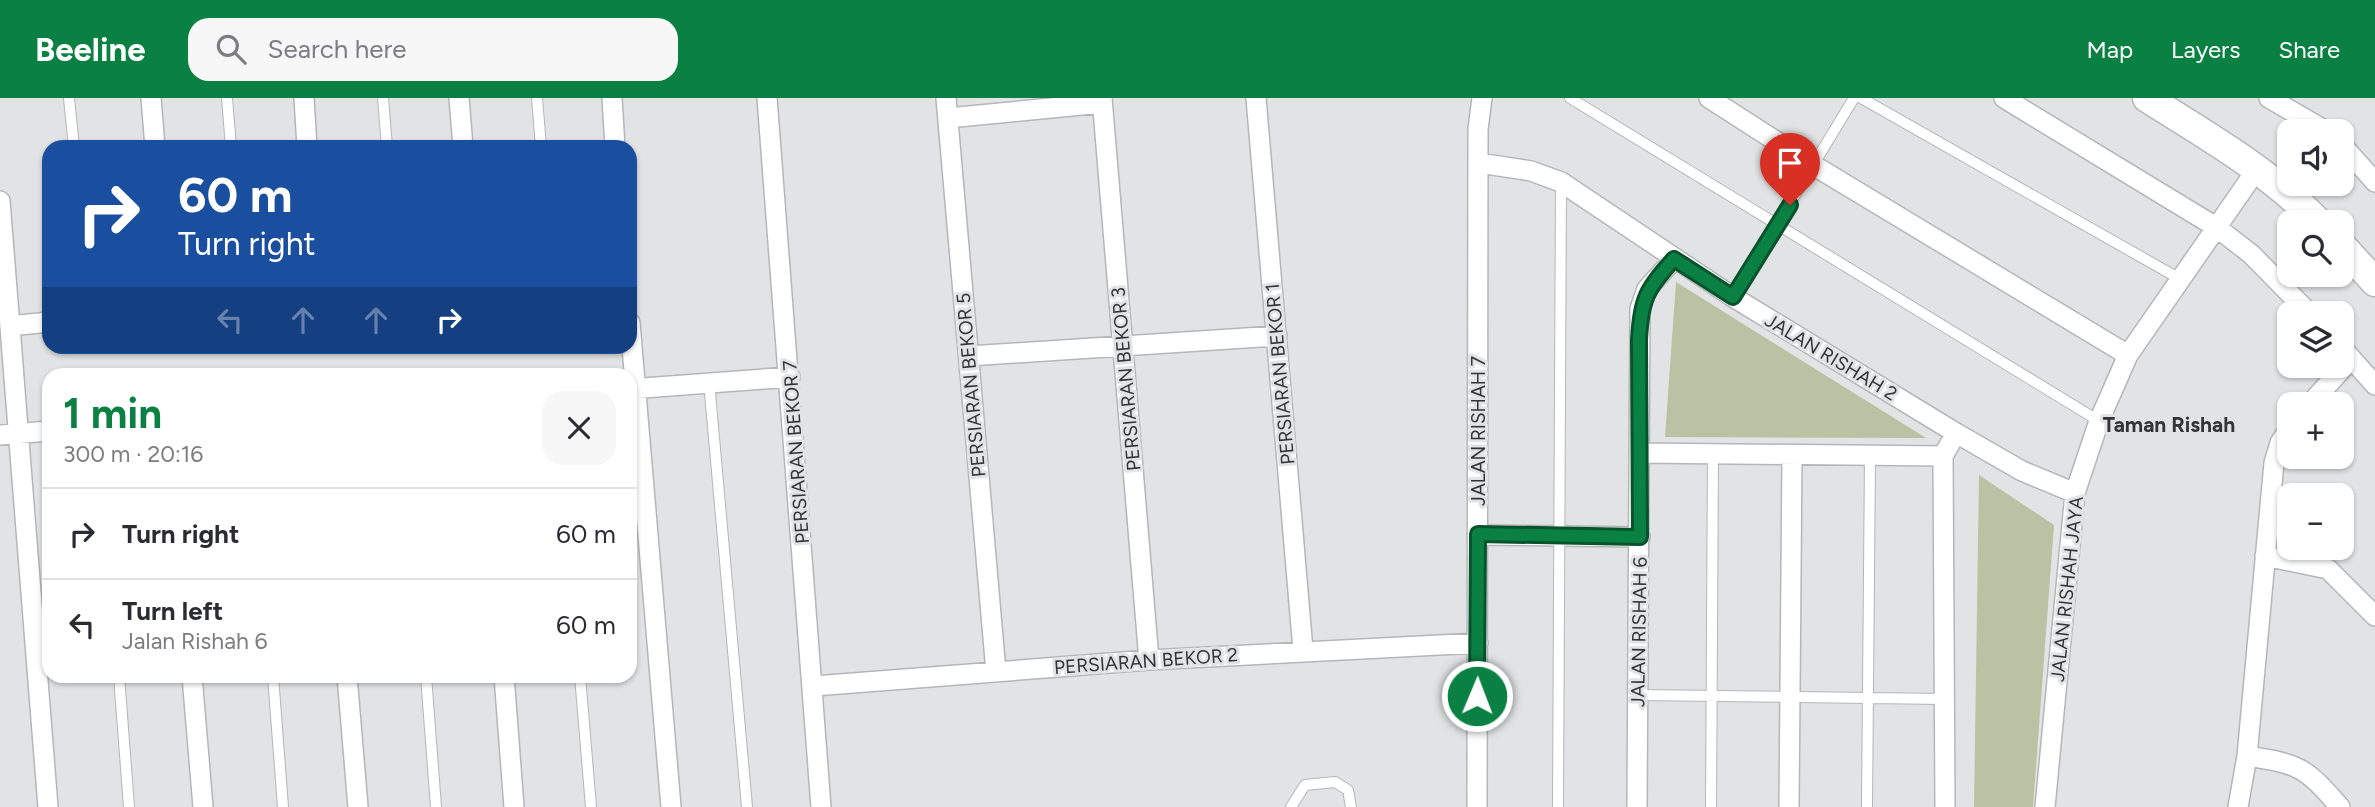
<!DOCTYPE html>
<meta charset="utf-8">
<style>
:root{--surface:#fff;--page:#f7f7f7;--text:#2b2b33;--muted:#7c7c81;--line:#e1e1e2;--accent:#0b8043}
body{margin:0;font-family:Figtree,sans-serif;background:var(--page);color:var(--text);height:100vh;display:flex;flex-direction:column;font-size:26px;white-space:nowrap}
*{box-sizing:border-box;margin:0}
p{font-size:23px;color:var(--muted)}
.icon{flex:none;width:38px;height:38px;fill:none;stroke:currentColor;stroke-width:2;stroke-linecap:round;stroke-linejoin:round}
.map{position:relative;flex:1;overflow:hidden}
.details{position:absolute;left:42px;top:270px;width:595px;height:315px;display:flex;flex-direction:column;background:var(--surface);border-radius:21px;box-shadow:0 2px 5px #0004}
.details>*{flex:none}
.top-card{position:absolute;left:42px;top:42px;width:595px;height:214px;border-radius:21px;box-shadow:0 2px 5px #0004;background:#1a4fa0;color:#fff;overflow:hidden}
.fabs{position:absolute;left:2277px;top:21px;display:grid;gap:14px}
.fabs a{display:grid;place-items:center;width:77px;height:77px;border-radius:14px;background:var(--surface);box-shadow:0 2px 5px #0004;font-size:35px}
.pin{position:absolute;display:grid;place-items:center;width:60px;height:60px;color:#fff;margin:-72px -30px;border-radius:50% 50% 50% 0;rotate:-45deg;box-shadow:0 0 7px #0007}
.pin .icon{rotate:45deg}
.me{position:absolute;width:77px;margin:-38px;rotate:1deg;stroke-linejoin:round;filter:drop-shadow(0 0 5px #0008)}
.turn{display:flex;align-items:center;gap:24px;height:147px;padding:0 21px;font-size:32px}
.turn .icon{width:91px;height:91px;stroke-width:2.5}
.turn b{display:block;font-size:49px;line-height:60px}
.lanes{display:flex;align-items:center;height:66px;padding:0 21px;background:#0003;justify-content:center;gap:35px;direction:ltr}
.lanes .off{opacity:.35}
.round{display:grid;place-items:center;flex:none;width:74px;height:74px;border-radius:21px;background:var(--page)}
.overview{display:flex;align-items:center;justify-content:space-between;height:119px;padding:0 21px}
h1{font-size:42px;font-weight:700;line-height:52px;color:var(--accent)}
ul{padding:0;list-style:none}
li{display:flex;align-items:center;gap:21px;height:91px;padding:0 21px;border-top:2px solid var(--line)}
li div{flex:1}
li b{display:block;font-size:26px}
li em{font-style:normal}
header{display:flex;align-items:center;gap:42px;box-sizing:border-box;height:98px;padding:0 35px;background:var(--accent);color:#fff}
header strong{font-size:33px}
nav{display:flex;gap:38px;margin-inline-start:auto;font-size:24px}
.search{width:490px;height:63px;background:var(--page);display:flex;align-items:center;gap:18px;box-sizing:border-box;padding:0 24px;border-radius:21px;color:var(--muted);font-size:26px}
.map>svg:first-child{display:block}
.green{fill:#bbc1a3}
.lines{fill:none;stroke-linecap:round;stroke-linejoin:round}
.service-casing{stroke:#b5b6b8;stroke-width:12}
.minor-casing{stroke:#b5b6b8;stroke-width:22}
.secondary-casing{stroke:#b5b6b8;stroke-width:31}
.service{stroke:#fff;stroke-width:10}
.minor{stroke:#fff;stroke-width:19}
.secondary{stroke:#fff;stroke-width:28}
.route-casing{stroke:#07532c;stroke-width:18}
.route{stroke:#0b8043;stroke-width:12}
.labels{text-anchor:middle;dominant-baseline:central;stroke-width:6;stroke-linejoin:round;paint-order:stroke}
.street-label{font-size:19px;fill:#343435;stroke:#e2e3e5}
.neighbourhood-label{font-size:21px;font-weight:bold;fill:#343435;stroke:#e2e3e5}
</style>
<header>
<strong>Beeline</strong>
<div class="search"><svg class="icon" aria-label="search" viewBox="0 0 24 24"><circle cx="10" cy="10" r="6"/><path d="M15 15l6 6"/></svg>Search here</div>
<nav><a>Map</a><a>Layers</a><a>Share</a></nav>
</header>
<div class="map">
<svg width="2375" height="709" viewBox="0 0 2375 709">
<rect width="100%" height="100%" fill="#e2e3e5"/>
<path class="green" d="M1676 184 1926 340 1665 339Z
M1979 377 2054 427 2033 709H1974Z"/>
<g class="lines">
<defs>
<path id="service" d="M69 0 74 49
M227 0 231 49
M383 0 387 49
M537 0 541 49
M1570 0 2099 323
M1861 0 2180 181
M1733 199 1854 0
M709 284 747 709
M119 578 129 709
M273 578 283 709
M426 578 436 709
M580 578 591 709
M1639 597 1944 601
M1291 709 1305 687 1335 684 1348 692 1351 709
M1558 709 1561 85
M1711 709 1713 357
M1867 709 1870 358"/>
<path id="minor" d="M151 0 155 49
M304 0 307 49
M459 0 463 49
M612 0 615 49
M767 0 821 709
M946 0 996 574
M1102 0 1149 562
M1256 0 1303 552
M1709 0 1813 67 2128 257
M2004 0 2216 129 2251 156 2309 215
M2269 0 2326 33
M948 20 1102 5
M2342 47 2375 84
M1479 65 1531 73 1561 84 1733 199 1956 335 2022 373 2075 395
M0 103 48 709
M630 225 671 709
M10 228 49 224
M2342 250 2375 287
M969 258 1277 238
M630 291 790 279
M2310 306 2351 261
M0 337 49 333
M1640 355 1943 358
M1477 437 1640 439
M2265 458 2328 471 2375 518
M192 578 203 709
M347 578 358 709
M504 578 514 709
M814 588 1149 562 1478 545
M2247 658C2300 666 2305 669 2340 709
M1477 709 1478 31 1482 0
M1637 709 1640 211 1647 191 1674 161
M1789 709 1792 358
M1945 709 1943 358 1956 335
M2045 709 2075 395 2099 323 2128 257 2257 71
M2238 709 2247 658 2274 365 2280 345 2289 331"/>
<path id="secondary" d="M2147 0C2207 38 2269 73 2318 124
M2342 148 2375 184"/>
</defs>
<use href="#service" class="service-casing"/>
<use href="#minor" class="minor-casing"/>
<use href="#secondary" class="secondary-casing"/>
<use href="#service" class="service"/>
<use href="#minor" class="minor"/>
<use href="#secondary" class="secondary"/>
</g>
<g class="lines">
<defs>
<path id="route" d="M1477 598 1478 436 1640 439 1639 242C1641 202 1646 191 1674 161L1733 199 1790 107"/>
</defs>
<use href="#route" class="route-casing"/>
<use href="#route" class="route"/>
</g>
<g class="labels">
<g class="street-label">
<text transform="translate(1831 259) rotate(31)">JALAN RISHAH 2</text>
<text transform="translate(1280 276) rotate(-95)">PERSIARAN BEKOR 1</text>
<text transform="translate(1126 281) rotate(-95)">PERSIARAN BEKOR 3</text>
<text transform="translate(971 287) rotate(-95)">PERSIARAN BEKOR 5</text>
<text transform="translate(1478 333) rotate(-90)">JALAN RISHAH 7</text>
<text transform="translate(796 354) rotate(-94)">PERSIARAN BEKOR 7</text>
<text transform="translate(2067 491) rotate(-84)">JALAN RISHAH JAYA</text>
<text transform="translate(1639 534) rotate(-89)">JALAN RISHAH 6</text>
<text transform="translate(1146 563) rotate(-4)">PERSIARAN BEKOR 2</text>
</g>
<g class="neighbourhood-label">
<text x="2169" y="326">Taman Rishah</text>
</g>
</g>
</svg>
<div class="fabs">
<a><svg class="icon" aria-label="sound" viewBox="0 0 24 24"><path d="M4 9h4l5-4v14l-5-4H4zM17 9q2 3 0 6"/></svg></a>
<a><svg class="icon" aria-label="search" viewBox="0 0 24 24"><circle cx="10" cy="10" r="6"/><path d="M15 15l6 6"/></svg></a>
<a><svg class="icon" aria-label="layers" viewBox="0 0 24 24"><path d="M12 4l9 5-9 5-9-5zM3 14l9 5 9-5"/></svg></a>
<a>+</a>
<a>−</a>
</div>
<div class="pin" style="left:1790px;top:107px;background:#d93025"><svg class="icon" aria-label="arrive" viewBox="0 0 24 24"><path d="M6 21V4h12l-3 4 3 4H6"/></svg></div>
<svg class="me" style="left:1477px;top:598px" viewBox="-20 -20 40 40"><circle r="17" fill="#0b8043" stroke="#fff" stroke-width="3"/><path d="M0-11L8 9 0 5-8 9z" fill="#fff"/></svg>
<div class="top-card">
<div class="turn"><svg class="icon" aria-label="right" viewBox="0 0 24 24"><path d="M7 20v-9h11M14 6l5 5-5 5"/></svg><div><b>60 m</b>Turn right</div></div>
<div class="lanes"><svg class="icon off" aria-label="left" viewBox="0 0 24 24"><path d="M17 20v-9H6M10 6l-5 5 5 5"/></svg><svg class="icon off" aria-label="ahead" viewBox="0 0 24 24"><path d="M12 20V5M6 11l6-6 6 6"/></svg><svg class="icon off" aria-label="ahead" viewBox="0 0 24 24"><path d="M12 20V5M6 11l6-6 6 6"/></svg><svg class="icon" aria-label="right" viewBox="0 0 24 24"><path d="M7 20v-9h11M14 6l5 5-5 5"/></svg></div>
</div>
<section class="details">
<div class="overview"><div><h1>1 min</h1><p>300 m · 20:16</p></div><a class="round"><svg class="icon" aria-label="close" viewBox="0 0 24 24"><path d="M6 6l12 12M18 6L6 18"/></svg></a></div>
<ul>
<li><svg class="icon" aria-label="right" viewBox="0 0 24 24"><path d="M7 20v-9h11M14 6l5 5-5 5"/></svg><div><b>Turn right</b></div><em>60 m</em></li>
<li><svg class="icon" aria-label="left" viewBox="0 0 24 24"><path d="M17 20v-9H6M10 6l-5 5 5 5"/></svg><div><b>Turn left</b><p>Jalan Rishah 6</p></div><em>60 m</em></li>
</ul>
</section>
</div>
